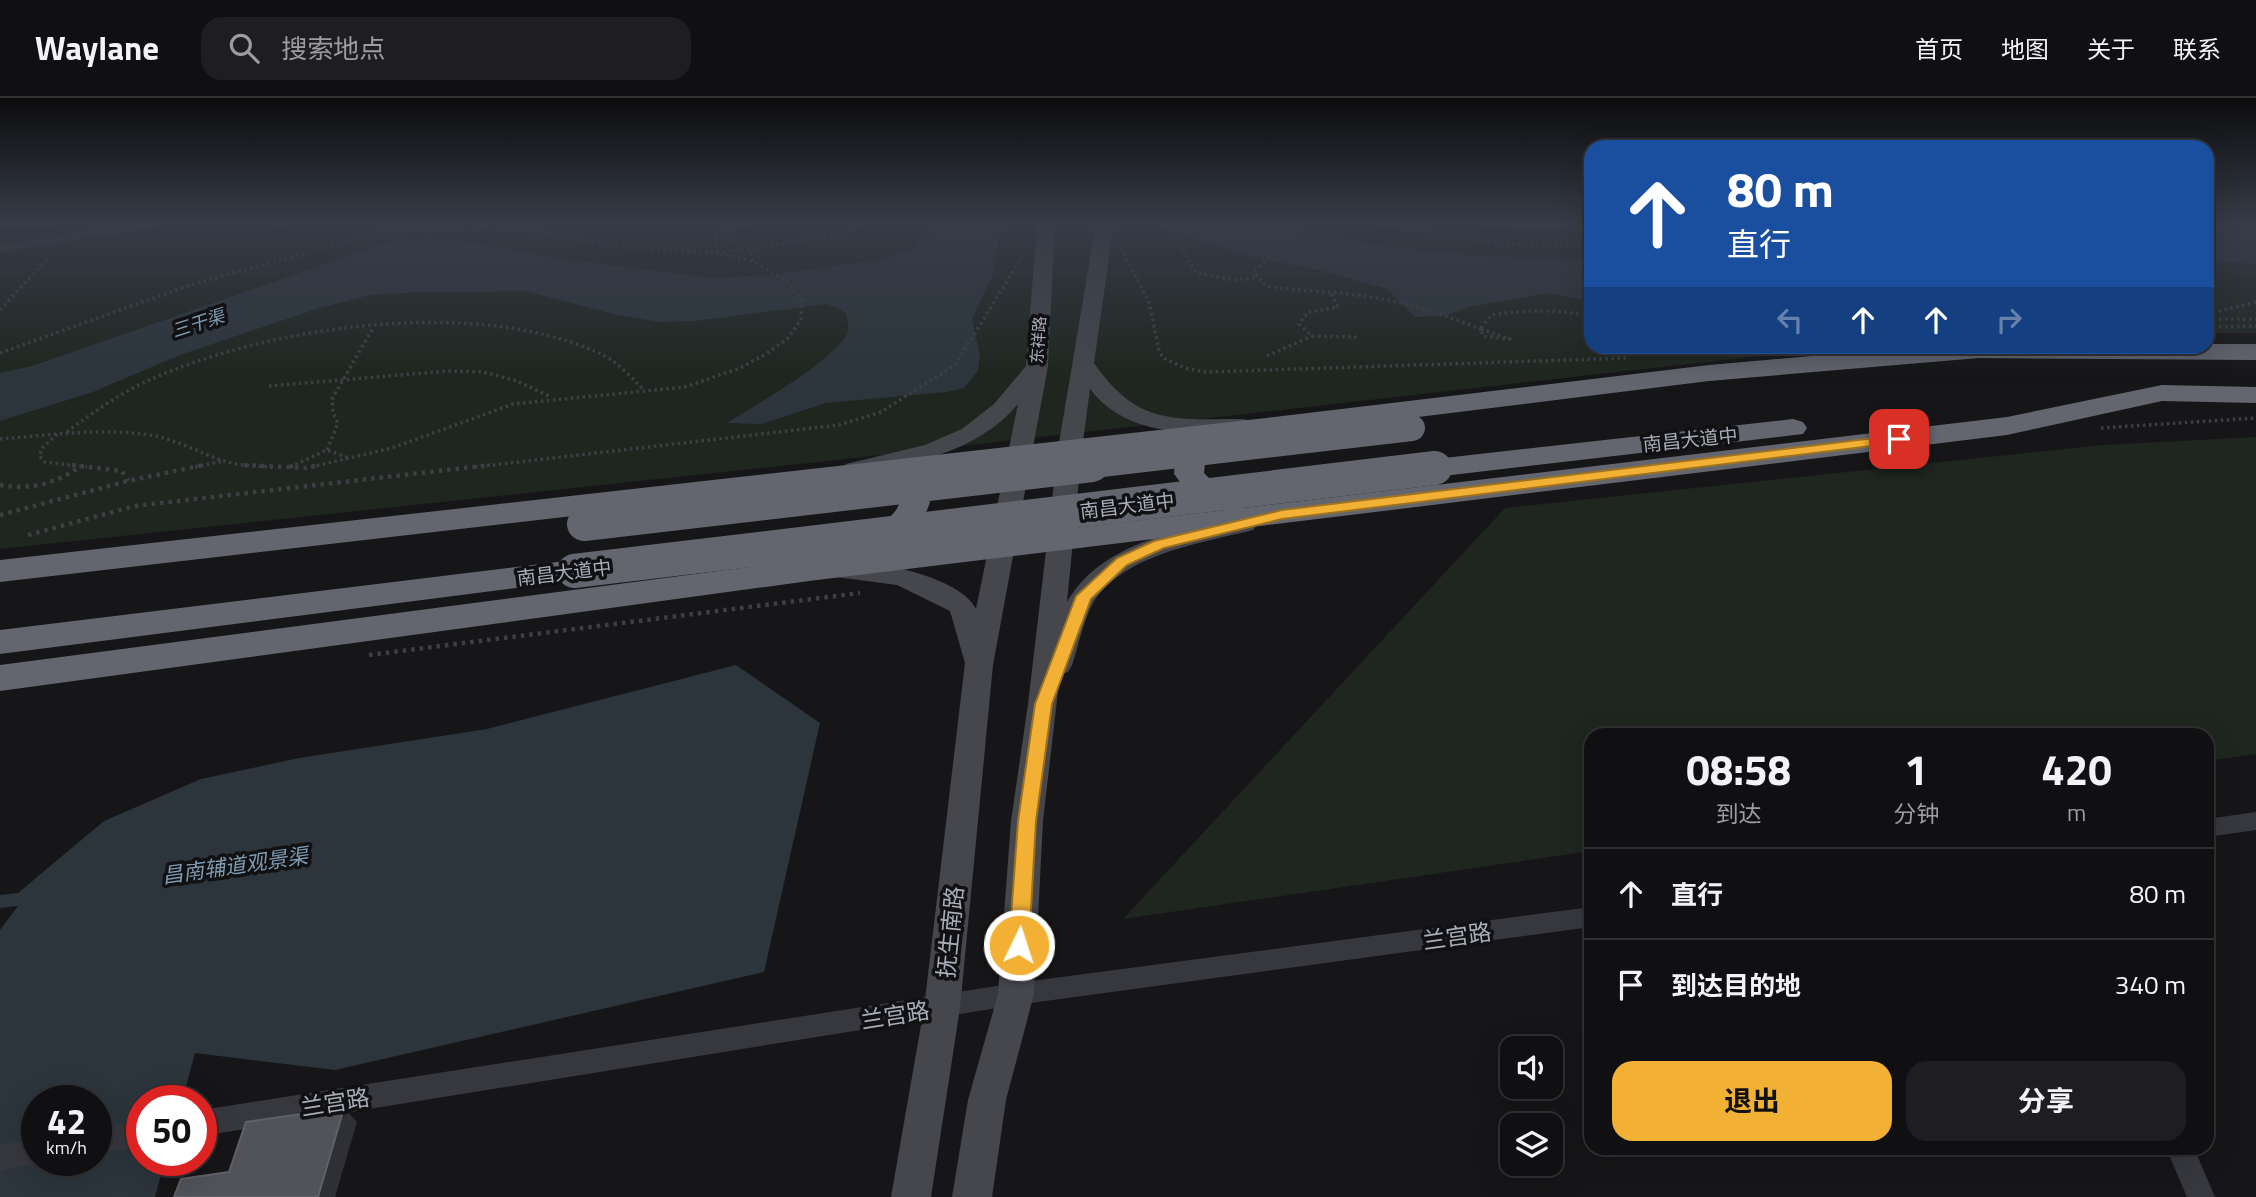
<!DOCTYPE html>
<html lang="zh">
<meta charset="utf-8">
<style>
:root{--surface:#101012;--page:#1e1e20;--text:#f1f3f6;--muted:#9c9d9f;--line:#303032;--accent:#f2b134}
body{margin:0;font-family:"Titillium Web","Noto Sans SC",sans-serif;background:var(--page);color:var(--text);height:100vh;display:flex;flex-direction:column;font-size:26px;white-space:nowrap}
*{box-sizing:border-box;margin:0}
p{font-size:23px;color:var(--muted)}
.icon{flex:none;width:38px;height:38px;fill:none;stroke:currentColor;stroke-width:2;stroke-linecap:round;stroke-linejoin:round}
.map{position:relative;flex:1;overflow:hidden}
.drawer{position:absolute;left:1584px;top:630px;width:630px;height:427px;display:flex;flex-direction:column;background:var(--surface);border-radius:21px;box-shadow:0 7px 28px #0002,0 0 0 2px var(--line)}
.drawer>*{flex:none}
.hud{position:absolute;left:1584px;top:42px;width:630px;height:214px;border-radius:21px;box-shadow:0 7px 28px #0002,0 0 0 2px var(--line);background:#1a4fa0;color:#fff;overflow:hidden}
.controls{position:absolute;left:1500px;top:938px;display:grid;gap:14px}
.controls a{display:grid;place-items:center;width:63px;height:63px;border-radius:14px;background:var(--surface);box-shadow:0 7px 28px #0002,0 0 0 2px var(--line);font-size:35px}
.speed{position:absolute;left:21px;top:987px;display:flex;gap:14px;font-size:35px;font-weight:700;text-align:center}
.speed>*{display:grid;place-content:center;width:91px;height:91px;border-radius:50%;background:var(--surface);box-shadow:0 7px 28px #0002,0 0 0 2px var(--line);line-height:1}
.speed small{font-size:18px;font-weight:400}
.speed .limit{border:10px solid #d22;background:#fff;color:#111}
.pin{position:absolute;display:grid;place-items:center;width:60px;height:60px;color:#fff;margin:-30px;border-radius:14px;box-shadow:0 4px 10px #0006}
.me{position:absolute;width:77px;margin:-38px;rotate:4deg;stroke-linejoin:round;filter:drop-shadow(0 0 5px #0008)}
.turn{display:flex;align-items:center;gap:24px;height:147px;padding:0 28px;font-size:32px}
.turn .icon{width:91px;height:91px;stroke-width:2.5}
.turn b{display:block;font-size:49px;line-height:60px}
.lanes{display:flex;align-items:center;height:66px;padding:0 28px;background:#0003;justify-content:center;gap:35px;direction:ltr}
.lanes .off{opacity:.35}
.eta{display:flex;justify-content:space-evenly;align-items:center;height:119px;text-align:center}
.eta b{font-size:42px;font-weight:700;line-height:49px}
.button{display:flex;gap:14px;margin-top:auto;padding:14px 28px}
.button a{flex:1;height:80px;border-radius:21px;background:var(--accent);color:#111;font-size:28px;font-weight:700;line-height:80px;text-align:center}
.button a+a{background:var(--page);color:var(--text)}
ul{padding:0;list-style:none}
li{display:flex;align-items:center;gap:21px;height:91px;padding:0 28px;border-top:2px solid var(--line)}
li div{flex:1}
li b{display:block;font-size:26px}
li em{font-style:normal}
header{display:flex;align-items:center;gap:42px;box-sizing:border-box;height:98px;padding:0 35px;background:var(--surface);border-bottom:2px solid var(--line)}
header strong{font-size:33px}
nav{display:flex;gap:38px;margin-inline-start:auto;font-size:24px}
.search{width:490px;height:63px;background:var(--page);display:flex;align-items:center;gap:18px;box-sizing:border-box;padding:0 24px;border-radius:21px;color:var(--muted);font-size:26px}
.map>svg:first-child{display:block}
.green{fill:#1e261f}
.water{fill:#2c353c;fill-rule:evenodd}
.lines{fill:none;stroke-linecap:round;stroke-linejoin:round}
.path-far1{stroke:#3d3f44;stroke-width:3.5;stroke-dasharray:2.5 3.5;stroke-linecap:butt}
.path{stroke:#3d3f44;stroke-width:4.5;stroke-dasharray:3.5 5;stroke-linecap:butt}
.lane{stroke:#37383d;stroke-width:7}
.street{fill:#37383d;fill-rule:evenodd}
.secondary{fill:#45474d;fill-rule:evenodd}
.highway{fill:#63666e;fill-rule:evenodd}
.highway-bridge-far1{stroke:#63666e;stroke-width:26}
.highway-bridge{stroke:#63666e;stroke-width:34}
.shaded-wall{fill:#2f3033}
.building{fill:#525359;stroke:#5f6168;stroke-width:2}
.route{fill:#f2b134;stroke:#9d7322;stroke-width:2}
.labels{text-anchor:middle;dominant-baseline:central;stroke-width:7;stroke-linejoin:round;paint-order:stroke}
.far-street-label{font-size:16px;fill:#a8adb8;stroke:#111113}
.far-water-label{font-size:18px;font-style:italic;fill:#7f9bb3;stroke:#111113}
.street-label{font-size:19px;fill:#a8adb8;stroke:#111113}
.water-label{font-size:21px;font-style:italic;fill:#7f9bb3;stroke:#111113}
.near-street-label{font-size:23px;fill:#a8adb8;stroke:#111113}
</style>
<header>
<strong>Waylane</strong>
<div class="search"><svg class="icon" aria-label="search" viewBox="0 0 24 24"><circle cx="10" cy="10" r="6"/><path d="M15 15l6 6"/></svg>搜索地点</div>
<nav><a>首页</a><a>地图</a><a>关于</a><a>联系</a></nav>
</header>
<div class="map">
<svg width="2256" height="1099" viewBox="0 0 2256 1099">
<rect width="100%" height="100%" fill="#161618"/>
<path class="green" d="M107 125H1591V248L1868 249 1760 258 828 363 0 451V141Z
M2207 125H2256V235H2207Z
M2256 339V656L2207 663V637H1591V753L1123 821 1505 410 2103 347Z"/>
<path class="water" d="M943 125H1007L999 139 993 176 972 221 980 257 978 273 964 290 947 294 826 305 761 326 727 325C752 309 841 259 848 233 849 228 847 221 846 216L839 210 826 206 695 223 659 224 617 217 526 193 420 194 370 197 316 211 180 257 93 294 0 323V275L32 268 389 144 429 141 477 145 570 162 713 180 770 177 884 161 909 152Z
M1159 125C1185 125 1232 121 1256 126 1366 149 1478 162 1591 161V203L1548 195 1468 209 1444 218 1415 219 1387 191 1315 171 1257 160 1162 130Z
M2207 125H2256V166L2226 164 2207 167Z
M736 567 820 625 764 874 335 972 195 955 182 1003H142V1062H165L155 1099H0V832L18 808 0 810V797L18 795 104 723 201 681 299 660 487 631ZM37 1003H96V1062H37Z"/>
<g class="lines">
<path class="path-far1" d="M272 125 270 128 305 125
M378 125 377 131 382 134
M1168 125 1196 175 1235 182 1258 179
M1303 125 1254 174 1266 188C1296 193 1327 193 1357 197 1400 202 1441 216 1481 231
M1376 125 1494 145 1591 149
M729 130 725 140 752 150
M537 134 539 125
M1121 150 1149 204 1159 252 1163 260 1185 270 1206 274 1627 260
M752 163 718 155 714 137 729 130 756 125
M1331 196 1338 209 1308 214 1299 226 1312 238 1357 239
M0 212 49 159
M2207 216 2256 204
M2207 221H2256
M2207 229 2256 228
M1481 230 1491 217C1525 212 1557 211 1591 218
M1481 231 1510 241 1483 238Z
M0 255 190 187 382 134 487 129 519 131 620 149 718 155 837 137 866 125
M1267 258 1312 238
M269 288 448 273 483 274 517 283 551 299
M2101 330 2256 320
M67 334C91 316 116 298 143 285 264 228 474 198 599 255 617 263 631 279 644 292
M57 336 43 349 39 358 45 364 87 369
M0 341C49 337 101 330 150 337 175 341 198 354 221 362 238 368 256 368 274 369
M327 352 338 325 333 315 332 301 373 230
M195 369 223 363
M290 369 327 352 349 360
M311 369 392 350 513 306 685 289 740 270 766 256 788 240 801 222 802 202 787 183 753 163 750 158 756 152
M475 369 839 327 881 314 955 267 1022 159"/>
<path class="path" d="M72 367 122 373 128 383
M244 367 306 370 318 367
M290 369 294 367
M0 387C30 392 56 386 81 368
M0 417 128 383 203 367
M28 437 135 408 490 367
M369 557 860 495"/>
<path class="lane" d="M1487 125 1591 129
M0 151 156 125"/>
<path class="street" d="M2256 714V732L2207 739V721Z
M1591 809V829L1016 907 201 1038V1012L1016 885Z
M142 1023V1049L96 1056V1030Z
M37 1041V1062L47 1063 0 1073V1047Z
M2166 1050H2194L2215 1099H2187Z"/>
<path class="secondary" d="M1037 125H1055L1048 268 993 567 960 910 931 1099H891L924 910 965 565 950 513 897 487 836 479 832 473 836 467C868 458 962 479 976 511L1018 306C977 355 913 365 854 378L846 376 842 371 846 366 925 347 962 331 994 306 1026 268Z
M1096 125H1114L1094 265C1138 328 1173 321 1243 321L1251 323 1254 328 1251 333 1243 335C1188 335 1127 339 1090 291L1082 351 1067 504C1103 443 1181 432 1244 418L1253 420 1257 426 1253 432C1202 445 1123 456 1093 505 1083 523 1079 547 1072 567L1068 574 1060 576 1043 723 1034 896 1006 1002 992 1099H952L968 1002 998 896 1011 723 1028 606 1058 351Z"/>
<path class="highway" d="M2207 246H2256V262L1979 260 1709 283 1240 341 1242 343C1234 354 1216 358 1205 365L1204 375C1216 389 1237 389 1247 404L1243 410 2007 319 2162 287 2256 289V305L2162 303 2007 337 809 483 0 593V567L809 461 1226 412 1187 393 1174 376 1175 362 1195 346 893 381 918 389 930 404C922 431 894 458 865 450L860 443C870 427 892 425 899 406L863 390 859 385 0 484V462L1266 320 1709 267 1926 248H2207Z
M1793 321 1803 324 1807 330 1803 336 1435 379 1424 376 1420 370 1424 364 1435 361Z
M574 462 586 465 590 473 586 481 0 556V532Z"/>
<path class="highway-bridge-far1" d="M1076 369 1412 330"/>
<path class="highway-bridge" d="M584 426 1092 367
M574 473 1435 370"/>
</g>
<path class="shaded-wall" d="M344 1010 357 1024 335 1099H318Z"/>
<path class="building" d="M344 1010 318 1099H174L181 1081 229 1074 246 1024Z"/>
<linearGradient id="sky" x2="0" y2="1"><stop stop-color="#0c0c0d"/><stop offset="0.45" stop-color="#363c48"/><stop offset="1" stop-color="#363c48" stop-opacity="0"/></linearGradient>
<rect width="2256" height="279" fill="url(#sky)"/>
<path class="route" d="M1899 337 1906 341 1904 344 1282 421 1164 450 1127 467 1091 501 1052 606 1036 723 1029 847 1026 853 1019 855 1012 853 1009 847 1018 723 1035 606 1076 498 1117 460 1154 443 1282 412Z"/>
<g class="labels">
<g class="far-street-label">
<text transform="translate(1038 242) rotate(-86)">东祥路</text>
</g>
<g class="far-water-label">
<text transform="translate(198 225) rotate(-18)">三干渠</text>
</g>
<g class="street-label">
<text transform="translate(1690 341) rotate(-6)">南昌大道中</text>
<text transform="translate(1127 407) rotate(-7)">南昌大道中</text>
<text transform="translate(564 474) rotate(-7)">南昌大道中</text>
</g>
<g class="water-label">
<text transform="translate(235 767) rotate(-8)">昌南辅道观景渠</text>
</g>
<g class="near-street-label">
<text transform="translate(950 834) rotate(-84)">抚生南路</text>
<text transform="translate(1457 838) rotate(-8)">兰宫路</text>
<text transform="translate(895 917) rotate(-9)">兰宫路</text>
<text transform="translate(335 1004) rotate(-9)">兰宫路</text>
</g>
</g>
</svg>
<div class="controls">
<a><svg class="icon" aria-label="sound" viewBox="0 0 24 24"><path d="M4 9h4l5-4v14l-5-4H4zM17 9q2 3 0 6"/></svg></a>
<a><svg class="icon" aria-label="layers" viewBox="0 0 24 24"><path d="M12 4l9 5-9 5-9-5zM3 14l9 5 9-5"/></svg></a>
</div>
<div class="speed"><div>42<small>km/h</small></div><div class="limit">50</div></div>
<div class="pin" style="left:1899px;top:341px;background:#d93025"><svg class="icon" aria-label="arrive" viewBox="0 0 24 24"><path d="M6 21V4h12l-3 4 3 4H6"/></svg></div>
<svg class="me" style="left:1019px;top:847px" viewBox="-20 -20 40 40"><circle r="17" fill="#f2b134" stroke="#fff" stroke-width="3"/><path d="M0-11L8 9 0 5-8 9z" fill="#fff"/></svg>
<div class="hud">
<div class="turn"><svg class="icon" aria-label="ahead" viewBox="0 0 24 24"><path d="M12 20V5M6 11l6-6 6 6"/></svg><div><b>80 m</b>直行</div></div>
<div class="lanes"><svg class="icon off" aria-label="left" viewBox="0 0 24 24"><path d="M17 20v-9H6M10 6l-5 5 5 5"/></svg><svg class="icon" aria-label="ahead" viewBox="0 0 24 24"><path d="M12 20V5M6 11l6-6 6 6"/></svg><svg class="icon" aria-label="ahead" viewBox="0 0 24 24"><path d="M12 20V5M6 11l6-6 6 6"/></svg><svg class="icon off" aria-label="right" viewBox="0 0 24 24"><path d="M7 20v-9h11M14 6l5 5-5 5"/></svg></div>
</div>
<section class="drawer">
<div class="eta">
<div><b>08:58</b><p>到达</p></div>
<div><b>1</b><p>分钟</p></div>
<div><b>420</b><p>m</p></div>
</div>
<ul>
<li><svg class="icon" aria-label="ahead" viewBox="0 0 24 24"><path d="M12 20V5M6 11l6-6 6 6"/></svg><div><b>直行</b></div><em>80 m</em></li>
<li><svg class="icon" aria-label="arrive" viewBox="0 0 24 24"><path d="M6 21V4h12l-3 4 3 4H6"/></svg><div><b>到达目的地</b></div><em>340 m</em></li>
</ul>
<div class="button"><a>退出</a><a>分享</a></div>
</section>
</div>
